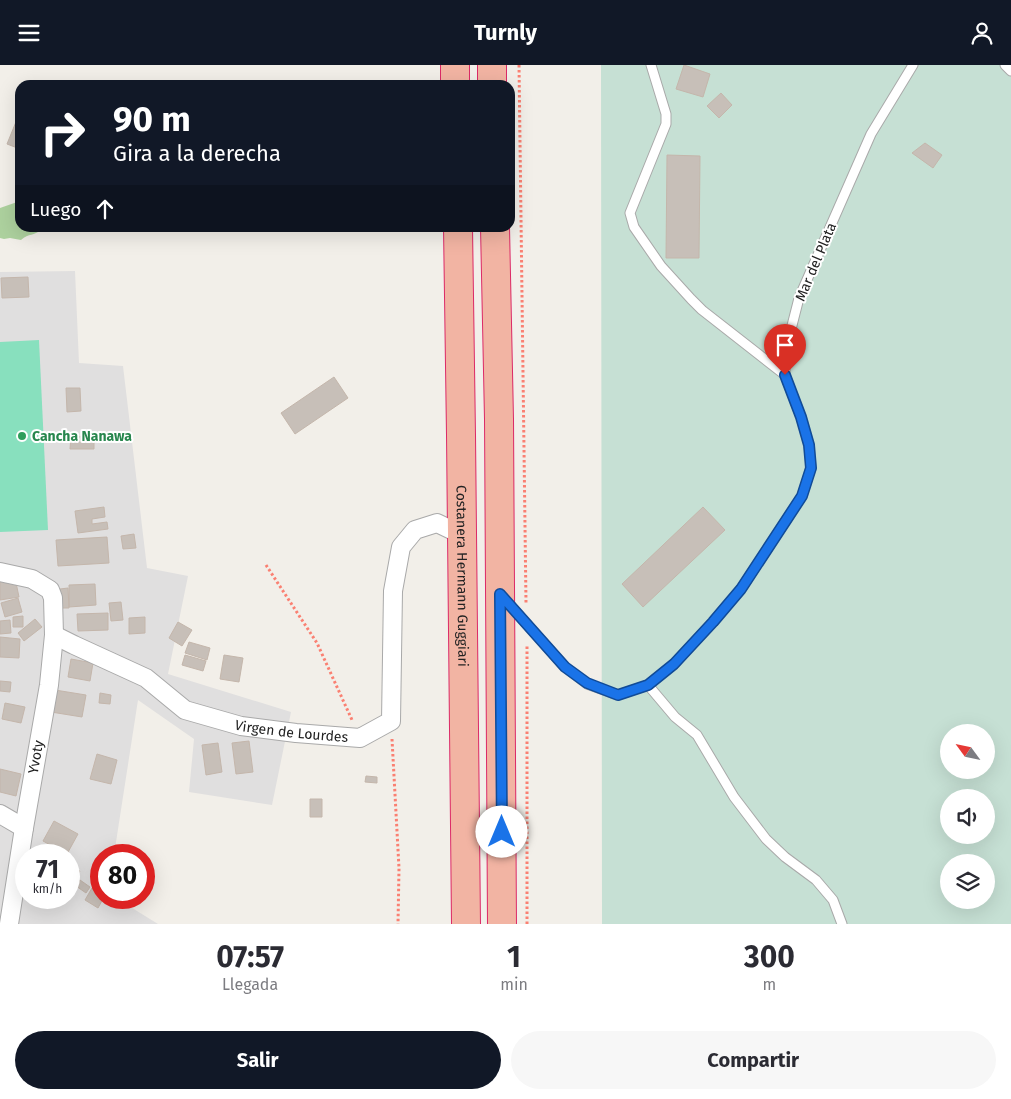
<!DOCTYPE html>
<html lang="es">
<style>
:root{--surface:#fff;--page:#f7f7f7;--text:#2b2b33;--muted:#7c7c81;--accent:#111827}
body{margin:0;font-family:"Fira Sans",sans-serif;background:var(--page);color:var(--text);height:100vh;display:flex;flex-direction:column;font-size:19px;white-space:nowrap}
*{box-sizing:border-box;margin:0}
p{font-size:16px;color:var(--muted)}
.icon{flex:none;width:28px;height:28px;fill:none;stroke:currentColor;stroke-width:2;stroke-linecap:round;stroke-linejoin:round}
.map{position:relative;height:859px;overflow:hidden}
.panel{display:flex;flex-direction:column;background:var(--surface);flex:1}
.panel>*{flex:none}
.banner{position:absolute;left:15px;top:15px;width:500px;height:152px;border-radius:15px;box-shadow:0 5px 20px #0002;background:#111827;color:#fff;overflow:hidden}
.needle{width:32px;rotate:303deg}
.tools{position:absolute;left:940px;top:659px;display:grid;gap:10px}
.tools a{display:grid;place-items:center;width:55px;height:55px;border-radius:50%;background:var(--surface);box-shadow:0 5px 20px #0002;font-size:25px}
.speed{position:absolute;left:15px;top:779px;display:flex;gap:10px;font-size:25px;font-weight:700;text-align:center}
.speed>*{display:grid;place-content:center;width:65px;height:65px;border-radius:50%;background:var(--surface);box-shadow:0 5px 20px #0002;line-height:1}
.speed small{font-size:12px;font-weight:400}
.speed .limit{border:8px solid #d22;background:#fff;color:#111}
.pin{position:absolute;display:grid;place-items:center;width:42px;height:42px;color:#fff;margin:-51px -21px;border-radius:50% 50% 50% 0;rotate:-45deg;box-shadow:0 0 5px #0007}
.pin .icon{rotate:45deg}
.me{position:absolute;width:55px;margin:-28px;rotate:0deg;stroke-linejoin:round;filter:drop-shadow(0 0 4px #0008)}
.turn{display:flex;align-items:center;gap:18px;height:105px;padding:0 15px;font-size:22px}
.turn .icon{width:65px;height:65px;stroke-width:2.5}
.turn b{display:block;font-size:35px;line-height:42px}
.then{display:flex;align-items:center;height:48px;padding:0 15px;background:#0003;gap:10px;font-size:19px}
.eta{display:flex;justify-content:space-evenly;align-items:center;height:85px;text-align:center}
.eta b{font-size:30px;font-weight:700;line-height:35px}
.primary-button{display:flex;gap:10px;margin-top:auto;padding:10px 15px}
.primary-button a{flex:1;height:58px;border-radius:30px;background:var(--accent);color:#fff;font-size:20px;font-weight:700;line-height:58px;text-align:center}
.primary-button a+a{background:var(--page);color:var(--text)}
header{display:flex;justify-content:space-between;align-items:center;height:65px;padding:0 15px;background:var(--accent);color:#fff;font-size:22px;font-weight:700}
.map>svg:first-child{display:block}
.residential{fill:#e0dfdf;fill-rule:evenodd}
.forest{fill:#add19e}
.wetland{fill:#c6e0d4;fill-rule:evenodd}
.pitch{fill:#88e0be}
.building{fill:#c7bfb8;stroke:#c4b6ab}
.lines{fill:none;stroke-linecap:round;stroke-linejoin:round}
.service-casing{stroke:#a9a9a9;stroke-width:11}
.minor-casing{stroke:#a9a9a9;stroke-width:20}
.trunk-casing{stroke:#dc2a67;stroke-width:30}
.path{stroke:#fa8072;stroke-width:3;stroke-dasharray:2.5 2.5;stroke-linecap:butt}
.service{stroke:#fff;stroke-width:9}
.minor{stroke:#fff;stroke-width:18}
.trunk{stroke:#f2b4a3;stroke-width:28}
.route-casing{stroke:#114b97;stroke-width:12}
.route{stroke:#1a73e8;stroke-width:9}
.leisure-dot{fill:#2e9e5b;stroke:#fff;stroke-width:2}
.labels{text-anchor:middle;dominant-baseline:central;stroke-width:4;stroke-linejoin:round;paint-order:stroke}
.street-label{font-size:14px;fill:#222;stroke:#fff}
.leisure-label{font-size:14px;font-weight:bold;fill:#27864d;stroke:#fff;text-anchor:start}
</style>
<header><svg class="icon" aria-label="menu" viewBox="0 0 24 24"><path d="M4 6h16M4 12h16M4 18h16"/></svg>Turnly<svg class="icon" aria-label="person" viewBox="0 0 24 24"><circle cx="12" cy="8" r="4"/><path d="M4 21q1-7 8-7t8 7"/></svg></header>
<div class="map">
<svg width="1011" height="859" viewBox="0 0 1011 859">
<rect width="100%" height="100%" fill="#f2efe9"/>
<path class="residential" d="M75 206 79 298 123 301 147 503 188 511 168 609 291 647 272 740 189 727 194 674 138 635 114 790H101V832L116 833 158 859H0V207ZM26 790H69V832H26Z"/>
<path class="forest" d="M20 136V162L42 163 41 165C34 171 29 168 21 175L10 173 4 174 0 173V143Z"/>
<path class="wetland" d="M601 0H1011V859H602ZM949 668H986V705H949ZM949 732H986V770H949ZM949 798H986V835H949Z"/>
<path class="pitch" d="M39 275 48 465 0 467V277Z"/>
<path class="building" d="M684 0 710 9 703 32 676 24Z
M721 28 732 40 719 53 707 41Z
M20 47V84L7 79Z
M925 78 942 90 933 103 912 88Z
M667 90 700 91 699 193H666Z
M28 212 29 232 2 233 1 213Z
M334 312 348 333 295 369 281 348Z
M66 323H80L81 346 67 347Z
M71 371 94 372V384H70Z
M104 442 105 452 92 454V459L107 457 108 464 78 468 75 446Z
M703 442 725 465 643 542 622 519Z
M134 469 136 483 123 484 121 471Z
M107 472 109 498 58 501 56 475Z
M0 513H15L19 532 0 535Z
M95 519 96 540 69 542V520Z
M68 523 69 543H61L60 524Z
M18 533 22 547 5 552 1 538Z
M121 537 123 555 111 556 109 538Z
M108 548V565L78 566 77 549Z
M23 551V562H13V552Z
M145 552V568L129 569V553Z
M35 554 42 562 24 576 18 568Z
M10 555 11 568 0 569V556Z
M178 557 192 565 182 581 169 573Z
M0 572 20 574 19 593 0 592Z
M189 577 210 583 207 595 185 588Z
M185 590 206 596 203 606 182 600Z
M224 590 243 593 239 617 220 614Z
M71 594 93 598 90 616 68 612Z
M0 616 11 617 10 627 0 626Z
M55 625 86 630 82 652 51 647Z
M100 628 111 630 110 639 99 638Z
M5 638 25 642 21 658 2 654Z
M249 676 253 707 236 709 232 678Z
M218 678 222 707 206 710 202 680Z
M97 689 117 695 111 719 90 714Z
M0 704 21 709 16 731 0 727Z
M366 711 377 712V718L365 717Z
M310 734H322V752H310Z
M54 756 78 769 67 789 43 776Z
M69 799 80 806 69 822Z
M80 815 90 822 86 828 76 821Z
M92 823 101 829V832H104L98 843 85 835Z"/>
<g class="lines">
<defs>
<path id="service" d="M651 0 666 49V59L630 148 634 162 661 201 691 234 702 245 785 310
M1005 0 1011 6
M507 537 565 602 587 619 618 630 648 620 674 599 713 557 741 524 802 431 811 403 809 380 801 352 785 310 786 284 799 233 871 69 913 0
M648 620 675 652 697 670 734 732 766 774 785 792 816 815 833 835 842 859"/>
<g id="minor">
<path d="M0 507 32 514 50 525 53 533 54 570 49 620 24 763 9 859"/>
<path id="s1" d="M54 570 74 580 146 613 185 645 241 661 296 668 360 673 391 656 393 526 401 482 415 465 437 458 462 470"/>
<path d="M0 749 24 763"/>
</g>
<g id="trunk">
<path d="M455 0V20"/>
<path d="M492 0V20"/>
<path id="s2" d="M458 162 461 370 466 859"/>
<path d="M495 162 499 354 502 859"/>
</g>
</defs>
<use href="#service" class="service-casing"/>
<use href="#minor" class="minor-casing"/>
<use href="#trunk" class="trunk-casing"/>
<path class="path" d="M519 0 526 538
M266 500 317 578 352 655
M392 674 399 803 398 859
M527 859V580"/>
<use href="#service" class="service"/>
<use href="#minor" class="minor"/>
<use href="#trunk" class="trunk"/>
</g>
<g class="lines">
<defs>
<path id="route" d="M502 767 500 529 565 602 587 618 618 630 648 620 674 599 713 557 741 524 802 431 811 403 809 380 801 352 785 310"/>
</defs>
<use href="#route" class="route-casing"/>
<use href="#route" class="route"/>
</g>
<circle class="leisure-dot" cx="22" cy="371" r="5"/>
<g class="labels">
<g class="street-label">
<text transform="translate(816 197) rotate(-67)">Mar del Plata</text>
<text stroke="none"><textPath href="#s2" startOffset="349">Costanera Hermann Guggiari</textPath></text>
<text stroke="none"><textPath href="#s1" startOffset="261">Virgen de Lourdes</textPath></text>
<text transform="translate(36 692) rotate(-80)">Yvoty</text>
</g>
<g class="leisure-label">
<text x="32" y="371">Cancha Nanawa</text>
</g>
</g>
</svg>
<div class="tools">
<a><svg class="needle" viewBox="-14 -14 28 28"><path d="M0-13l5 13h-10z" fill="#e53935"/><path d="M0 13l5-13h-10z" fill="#7c7c81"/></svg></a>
<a><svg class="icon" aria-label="sound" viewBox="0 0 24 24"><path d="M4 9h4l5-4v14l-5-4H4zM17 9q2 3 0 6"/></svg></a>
<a><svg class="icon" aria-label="layers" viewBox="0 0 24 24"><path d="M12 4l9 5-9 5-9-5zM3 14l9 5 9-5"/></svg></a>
</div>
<div class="speed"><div>71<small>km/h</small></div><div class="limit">80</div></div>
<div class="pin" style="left:785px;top:310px;background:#d93025"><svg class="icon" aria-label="arrive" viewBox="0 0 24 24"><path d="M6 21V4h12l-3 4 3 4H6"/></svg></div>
<svg class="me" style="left:502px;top:767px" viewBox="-20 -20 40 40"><circle r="19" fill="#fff"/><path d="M0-13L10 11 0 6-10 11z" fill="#1a73e8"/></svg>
<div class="banner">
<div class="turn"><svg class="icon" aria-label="right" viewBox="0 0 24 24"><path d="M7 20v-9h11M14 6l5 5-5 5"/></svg><div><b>90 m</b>Gira a la derecha</div></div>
<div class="then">Luego<svg class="icon" aria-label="ahead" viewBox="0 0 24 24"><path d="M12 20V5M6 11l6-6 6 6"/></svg></div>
</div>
</div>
<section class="panel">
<div class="eta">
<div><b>07:57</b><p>Llegada</p></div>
<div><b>1</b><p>min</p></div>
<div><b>300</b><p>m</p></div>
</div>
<div class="primary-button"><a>Salir</a><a>Compartir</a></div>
</section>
